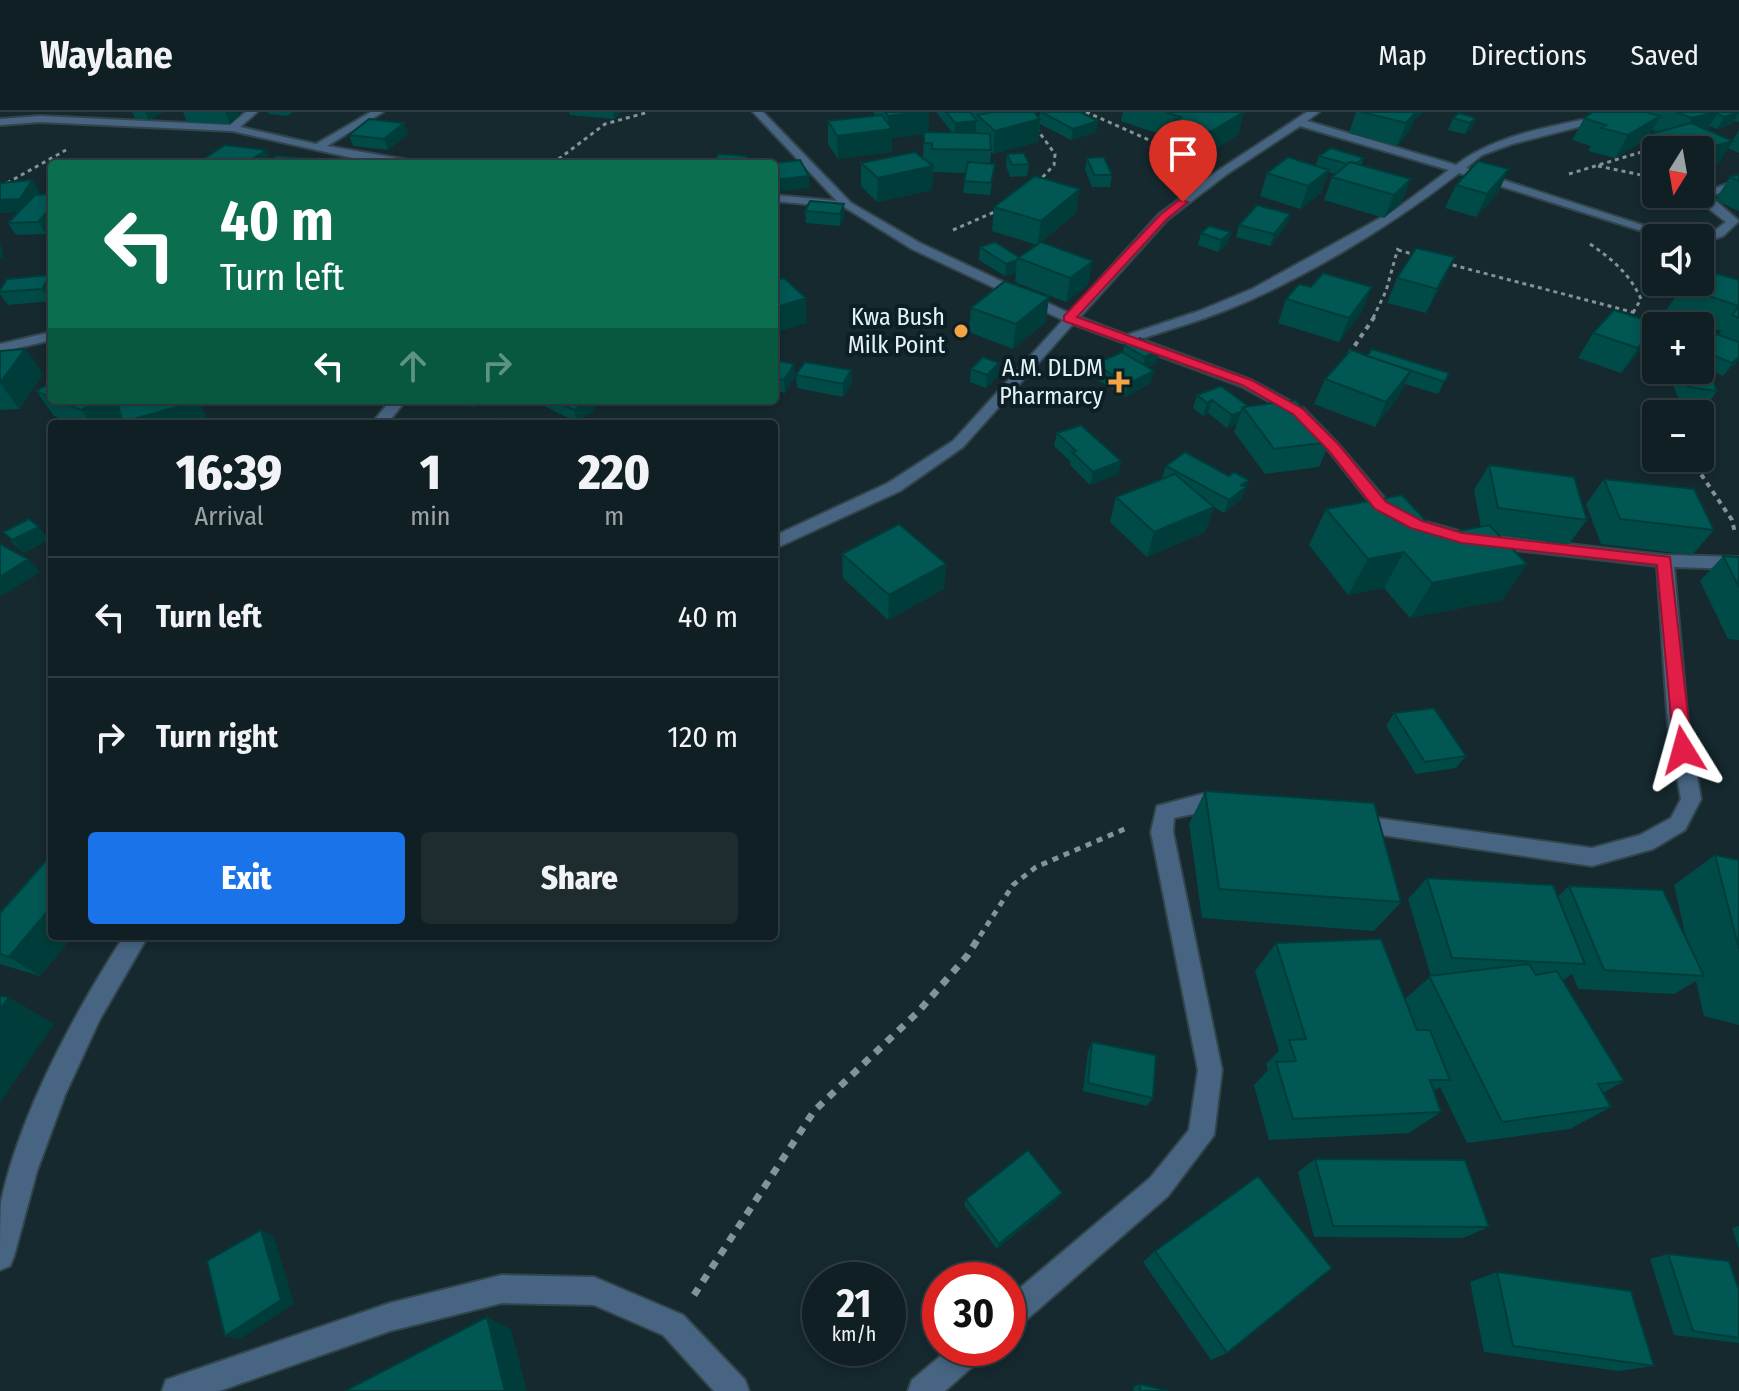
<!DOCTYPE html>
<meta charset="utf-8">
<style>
:root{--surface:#101f23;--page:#1e2c30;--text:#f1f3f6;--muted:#9ca2a6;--line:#303d41;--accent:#1a73e8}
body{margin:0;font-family:"Fira Sans Condensed",sans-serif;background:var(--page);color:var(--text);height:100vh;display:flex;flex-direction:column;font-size:30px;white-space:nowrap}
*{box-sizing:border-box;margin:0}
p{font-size:26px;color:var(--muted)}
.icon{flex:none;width:44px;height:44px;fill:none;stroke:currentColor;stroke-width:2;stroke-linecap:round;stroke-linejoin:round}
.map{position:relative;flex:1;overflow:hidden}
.details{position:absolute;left:48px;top:308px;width:730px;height:520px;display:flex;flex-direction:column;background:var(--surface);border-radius:8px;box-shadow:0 4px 12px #0003,0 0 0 2px var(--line)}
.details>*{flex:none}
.hud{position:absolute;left:48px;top:48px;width:730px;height:244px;border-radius:8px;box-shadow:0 4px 12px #0003,0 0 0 2px var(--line);background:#0b6e4f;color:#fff;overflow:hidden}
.needle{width:52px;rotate:191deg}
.controls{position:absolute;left:1642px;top:24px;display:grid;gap:16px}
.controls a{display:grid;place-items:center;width:72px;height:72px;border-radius:8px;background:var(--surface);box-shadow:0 4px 12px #0003,0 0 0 2px var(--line);font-size:40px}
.speed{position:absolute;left:802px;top:1150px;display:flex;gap:16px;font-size:40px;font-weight:700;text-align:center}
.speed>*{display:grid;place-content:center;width:104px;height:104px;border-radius:50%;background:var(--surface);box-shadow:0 4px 12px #0003,0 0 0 2px var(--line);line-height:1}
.speed small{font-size:20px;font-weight:400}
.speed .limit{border:12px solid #d22;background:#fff;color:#111}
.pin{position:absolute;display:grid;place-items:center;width:68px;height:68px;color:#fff;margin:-82px -34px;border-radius:50% 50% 50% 0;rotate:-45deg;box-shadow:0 0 8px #0007}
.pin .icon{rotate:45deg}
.me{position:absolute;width:88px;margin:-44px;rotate:352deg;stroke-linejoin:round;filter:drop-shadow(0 0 6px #0008)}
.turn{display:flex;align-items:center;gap:28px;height:168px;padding:0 40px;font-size:36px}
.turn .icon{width:104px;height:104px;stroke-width:2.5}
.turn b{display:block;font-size:56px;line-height:68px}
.lanes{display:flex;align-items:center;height:76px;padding:0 40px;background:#0003;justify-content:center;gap:40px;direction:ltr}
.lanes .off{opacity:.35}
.eta{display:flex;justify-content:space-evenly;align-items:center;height:136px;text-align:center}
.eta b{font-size:48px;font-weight:800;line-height:56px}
.cta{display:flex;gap:16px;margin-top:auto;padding:16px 40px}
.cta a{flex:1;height:92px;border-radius:8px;background:var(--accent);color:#fff;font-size:32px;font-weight:800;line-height:92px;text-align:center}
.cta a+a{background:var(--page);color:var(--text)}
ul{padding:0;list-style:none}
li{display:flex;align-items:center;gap:24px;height:120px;padding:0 40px;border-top:2px solid var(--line)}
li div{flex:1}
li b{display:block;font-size:30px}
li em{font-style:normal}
header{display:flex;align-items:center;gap:48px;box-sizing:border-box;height:112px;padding:0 40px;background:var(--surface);border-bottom:2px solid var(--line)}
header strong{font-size:38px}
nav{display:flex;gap:44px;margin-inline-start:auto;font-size:28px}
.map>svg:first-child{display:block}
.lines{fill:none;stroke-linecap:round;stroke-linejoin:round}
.minor-casing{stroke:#32454b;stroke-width:4}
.path-far3{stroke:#839398;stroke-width:3;stroke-dasharray:4 4;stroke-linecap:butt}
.path-far2{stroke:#839398;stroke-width:4;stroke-dasharray:5 5;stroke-linecap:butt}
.path-far1{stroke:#839398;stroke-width:5;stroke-dasharray:6 6;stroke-linecap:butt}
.path{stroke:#839398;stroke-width:7;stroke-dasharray:8 8;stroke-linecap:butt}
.minor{fill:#476583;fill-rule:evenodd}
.wall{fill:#004b47}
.shaded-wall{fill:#003d3a}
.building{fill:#005753;stroke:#003d3a;stroke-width:2}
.route{fill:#e11d48;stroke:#92132f;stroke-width:2}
.poi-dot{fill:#f3a443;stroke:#0b1f25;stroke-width:3}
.labels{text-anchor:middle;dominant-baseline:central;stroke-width:8;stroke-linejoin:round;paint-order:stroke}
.far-poi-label{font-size:24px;fill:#e5f2f6;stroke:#0b1f25;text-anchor:end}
</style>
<header>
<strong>Waylane</strong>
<nav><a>Map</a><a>Directions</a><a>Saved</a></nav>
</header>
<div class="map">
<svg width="1739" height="1279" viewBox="0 0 1739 1279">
<rect width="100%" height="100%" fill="#15292f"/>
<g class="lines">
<defs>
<path id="minor" d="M246 0H257L240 15 316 32 371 0H383L327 34 432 52 366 49 232 19 40 10 0 13V7L40 4 230 13Z
M753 0H763L851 91 920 131 1069 201 1159 102 1219 58 1307 0H1319L1307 9 1456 53C1500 19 1565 13 1618 0H1636L1512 32 1482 43 1466 56 1682 126H1664L1459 61C1398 108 1331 150 1261 183 1222 202 1181 214 1140 227L1251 268 1303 296 1339 333 1387 389 1423 409 1462 420 1665 443 1739 445V457L1674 455 1688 613 1701 687 1685 718 1653 737 1592 754 1348 718 1344 712 1348 706 1355 703 1592 736 1640 723 1671 706 1681 687 1668 613 1657 454 1462 432 1411 417 1375 397 1329 339 1293 302 1241 274 1073 212 963 335 900 379 774 437V424L888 371 953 329 1063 208 912 137 841 93 836 95 774 89V83L837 89ZM1300 14 1449 58 1395 98 1252 177 1199 199 1127 223 1080 205 1167 108 1227 62Z
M1739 68V75L1710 84 1739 109 1723 124 1700 132V126L1696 125 1714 119 1726 110 1703 92 1698 82Z
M52 220V228L0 240V232Z
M391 288H406L387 312H371Z
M1202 682 1231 688 1234 694 1231 700 1224 703 1202 700 1174 706 1173 720 1222 958 1214 1023 1168 1084 1018 1215 1008 1219V1186L1150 1066 1189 1018 1198 958 1151 720 1157 694Z
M124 824H148L100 907 65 983 37 1059 14 1144 10 1154 0 1158C0 1137 0 1111 1 1090 20 1001 75 900 124 824Z
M502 1163 594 1165 683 1203 745 1268 749 1279H714L663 1223 594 1193 502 1191 390 1219 219 1279H162L166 1268 177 1264 390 1191Z
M950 1236H987L982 1246 945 1279H908L912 1268Z"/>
</defs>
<use href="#minor" class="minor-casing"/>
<path class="path-far3" d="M1086 0 1192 47
M1036 16 1055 42 1054 53 1039 69
M552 52 605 12 649 0
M1598 54 1656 66
M1569 62 1648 38
M0 75 66 38
M953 118 999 98
M1590 132C1612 147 1630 162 1641 187L1630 206
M1398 138 1416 143
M1445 151 1636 201
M1373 206 1386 179 1398 136"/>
<path class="path-far2" d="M1629 209 1632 204
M1349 242 1375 204
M1646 291 1656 304
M1690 346 1732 408 1735 421"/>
<path class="path-far1" d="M980 824 1013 773 1036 755 1127 716"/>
<path class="path" d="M694 1183 814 999 918 900 967 844 981 822"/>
<use href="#minor" class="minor"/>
</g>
<path class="wall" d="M132 0H162L149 8 135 6Z
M183 0H238L240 3 230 12 187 10Z
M268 0H293L287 4 269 2Z
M569 0H622L614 7 570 3Z
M874 0H929L928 20H952L936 0H1034L1039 6 1040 0 1098 9 1096 20 1071 28 1040 12 1038 30 993 42 991 40 990 52H995L990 83 963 81 966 61 933 60 932 78 877 90 861 74V51L923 46 924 22 892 26V40L838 47 828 32V9L874 4Z
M1123 0H1244L1238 23 1205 43 1170 32 1171 26 1121 9Z
M1356 0H1422L1421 3 1414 8 1410 18 1397 34 1349 21Z
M1593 0H1739V10L1734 9 1732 12 1717 17 1710 14 1707 18 1732 29 1739 18V41L1728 36 1718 52 1699 38H1656V50L1641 44 1654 21 1658 20 1652 18 1647 27 1615 46 1588 39 1591 34 1572 28 1584 6Z
M1453 6H1476L1471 17 1465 22 1448 18Z
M404 11 408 22 388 38 353 34 349 23Z
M1007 42 1029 52 1027 64 1010 65 1006 53Z
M1319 44 1364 46 1361 53 1402 90 1384 106 1324 88 1332 65 1335 62 1328 60 1321 81 1300 97 1260 84 1267 61 1316 53Z
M1087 46 1112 63 1110 75H1092L1085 57Z
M1739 62V99L1715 88 1730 65Z
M1456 73 1498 81 1476 105 1445 96Z
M40 80 38 83 46 122 16 123 8 111 19 100 0 101Z
M844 92V104L840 114 806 111 805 99Z
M994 95 1076 101 1040 131 1088 173 1066 190 1015 170 1016 161 1005 164 979 148 980 135 1019 145 1037 133 992 119Z
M1290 102 1286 114 1270 134 1236 125 1239 113Z
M1209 114 1228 132 1218 140 1198 133 1201 121Z
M1455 145 1426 201 1387 191 1397 166Z
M50 163 52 166 51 189 8 193 0 182V178Z
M1739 168V248L1723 264 1709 258 1717 279 1708 292 1679 288 1669 263 1672 258H1700V230L1710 220 1718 223 1721 219 1665 200 1682 175Z
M1286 187 1362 200 1339 230 1278 211Z
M971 196 1046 210 1013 237 969 220Z
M1657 212 1641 237 1621 261 1578 246 1593 221Z
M1124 233 1157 251 1148 255 1151 271 1125 285 1093 265 1095 252 1123 240Z
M25 237 43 262 19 297 0 298V239Z
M1367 244 1449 261 1438 282 1405 272 1399 284 1375 315 1314 292 1325 267Z
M774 248 795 265 785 281 774 278Z
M999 251 998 264 986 276 970 270 971 257Z
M851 258 852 271 843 285 797 276 796 263Z
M52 270V288H136L201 290 122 309 118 312H73L54 304 36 279Z
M1197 283 1248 294 1330 330 1319 355 1265 362 1234 320 1237 312 1227 316 1208 301 1203 304 1193 296Z
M416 288H481L475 295Z
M539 288H592L595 298 577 310 540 292Z
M1057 321 1121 349 1118 362 1090 373 1070 353V349L1054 334Z
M1489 353 1587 408 1568 433 1499 423 1527 452 1502 488 1410 506 1384 476 1348 483 1309 433 1326 397 1439 423 1481 415 1474 378Z
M1166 354 1249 368 1241 387 1224 401 1214 395 1205 420 1147 445 1110 410 1116 385 1163 367 1162 366Z
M1604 367 1714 418 1692 443 1601 432 1586 392Z
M3 420 49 427 24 441 15 433Z
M842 442 946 452 944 477 888 508 843 466Z
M1723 444 1739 445V528L1728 527 1700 469Z
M1394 601 1466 644 1456 656 1416 662 1386 614Z
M1205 679 1401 790 1374 819 1202 806 1189 712Z
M1715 743 1739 748V913L1704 904 1696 869 1674 882 1578 877 1572 862 1563 868 1624 969 1603 981 1611 995 1570 1017 1467 1031 1440 975 1434 979 1441 1000 1409 1021 1269 1028 1254 973 1268 958 1266 952 1279 939 1255 859 1276 831 1405 887 1431 864 1408 787 1427 766 1557 785 1569 774 1686 826 1674 773Z
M0 801 52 824H73L40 864 3 853 0 852Z
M1092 930 1153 986 1147 994 1083 979 1088 939Z
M1315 1047 1489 1115 1463 1126 1314 1125 1298 1060Z
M966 1087H1058L997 1137 964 1093Z
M1739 1114V1137L1732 1116Z
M1155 1139 1227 1241 1211 1248 1143 1150Z
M1668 1142 1739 1178V1231L1674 1223 1650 1147Z
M1497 1160 1654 1254 1618 1259 1484 1240 1470 1170Z
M1140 1272 1169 1279H1133L1134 1274Z"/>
<path class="shaded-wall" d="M145 0H162L149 8Z
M225 0H238L240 3 230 12Z
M613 0H622L614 7Z
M923 0H929L928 22 892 26V40L838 47 837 24 888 18V4Z
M1244 0 1238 23 1205 43 1210 20Z
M1411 0H1422L1421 3 1414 8 1410 18 1397 34Z
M1715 0H1718L1705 21 1679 29 1692 6Z
M1739 0 1732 12 1717 17 1724 5Z
M1660 4 1647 27 1615 46 1628 23Z
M1476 6 1471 17 1465 22 1470 11Z
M1040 7 1038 30 993 42 995 19Z
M976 9V20L954 23 955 11Z
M1098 9 1096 20 1071 28 1073 17Z
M404 11 408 22 388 38 384 27Z
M1733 29 1718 52 1700 57V38Z
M266 38 272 52H245Z
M933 54 932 78 877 90 878 66Z
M1509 57 1498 81 1476 105 1487 82Z
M1329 58 1321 81 1300 97 1308 74Z
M809 64V76L774 80V68Z
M1411 67 1402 90 1384 106 1394 83Z
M32 68 40 80 28 99 0 101V88Z
M1080 77 1076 101 1037 133 1041 109Z
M844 92V104L840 114V102Z
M52 95V115L46 122 38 110Z
M1290 102 1286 114 1270 134 1274 122Z
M1231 120 1228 132 1218 140 1221 128Z
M0 128 4 146 0 147Z
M1455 145 1443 170 1426 201 1437 177Z
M1017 148 1016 161 1005 164 1006 152Z
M1093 149 1088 173 1066 190 1070 166Z
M50 163 52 166 51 189 42 177Z
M1372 175 1362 200 1339 230 1349 206Z
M1049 185 1046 210 1013 237 1016 212Z
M806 186 807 211 774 221V196Z
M1657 212 1641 237 1621 261 1638 236Z
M25 237 43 262 19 297 0 271Z
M1160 238 1157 251 1142 258 1145 245Z
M1739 245V248L1723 264 1732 251Z
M999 251 998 264 986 276 987 263Z
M794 252 795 265 785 281 784 268Z
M851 258 852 271 843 285V272Z
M1154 259 1151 271 1125 285 1128 272Z
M1411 259 1399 284 1375 315 1386 290Z
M98 288H136L142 297 118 312H91L81 298Z
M194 288H199L209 312H124L123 310Z
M473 288H481L475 295Z
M588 288H592L595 298 577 310 574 298Z
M1212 288 1208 301 1203 304 1207 291Z
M1241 300 1237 312 1227 316 1232 303Z
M1121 349 1118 362 1090 373 1093 360Z
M1249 368 1241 387 1224 401 1229 388 1241 373Z
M1214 395 1205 420 1147 445 1154 420Z
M39 415 49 427 24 441 12 428Z
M1404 440 1384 476 1348 483 1368 447Z
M28 447 40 460 0 485V465Z
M946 452 944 477 888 508 889 483Z
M1527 452 1502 488 1410 506 1432 471Z
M52 794V824H73L40 864 9 845Z
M9 885 54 912 0 991V897Z
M1062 1081 1058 1087 997 1137 999 1132Z
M261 1118 274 1124 294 1192 240 1227 225 1224Z
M487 1205 511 1217 527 1279H505Z"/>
<path class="building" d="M885 0H923L888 4Z
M946 0H970L977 9 955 11Z
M993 0H1034L1040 7 995 19 977 3Z
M1041 0H1080L1098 9 1073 17Z
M1165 0H1244L1210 20 1175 9 1181 5Z
M1361 0H1416L1406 11Z
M1593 0H1646L1660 4 1628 23 1601 16 1606 13 1584 6Z
M1676 0H1715L1692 6Z
M1718 0H1739L1724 5 1717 2Z
M1459 1 1476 6 1470 11 1453 6Z
M882 3 892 17 837 24 828 9Z
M369 7 404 11 384 27 349 23Z
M1691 11 1733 29 1699 38H1693L1654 21Z
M924 20 978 21 990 22 991 38 932 37V31H924Z
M225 33 266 38 245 52H196Z
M1331 36 1364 46 1357 51 1350 50 1347 52 1319 44Z
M915 40 933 54 878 66 861 51Z
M1024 41 1029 52 1012 53 1007 42Z
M718 42 747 44 743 52H713Z
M276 44 333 48 329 52H267Z
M1104 45 1112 63H1094L1087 46Z
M1288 45 1329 58 1308 74 1267 61Z
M800 48 809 64 774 68V52H768Z
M1478 49 1509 57 1487 82 1456 73Z
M968 50 995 52 991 71 964 69Z
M1350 50 1411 67 1394 83 1332 65Z
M1739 62V69L1730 65Z
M1035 64 1080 77 1041 109 994 95Z
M32 68 20 87 0 88V71Z
M52 82V95L38 110 8 111 35 83Z
M810 89 844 92 840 102 805 99Z
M1257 93 1290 102 1274 122 1239 113Z
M1209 114 1231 120 1221 128 1201 121Z
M995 130 1019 145 1017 148 1006 152 980 135Z
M1041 130 1093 149 1070 166 1018 146Z
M1416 136 1455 145 1437 177 1397 166Z
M1700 157 1739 168V206L1732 203 1739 194 1682 175 1686 170H1700Z
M1323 161 1372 175 1349 206 1286 187 1299 172 1311 175Z
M50 163 42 177 0 180V178L7 167Z
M784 166 806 186 774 196V169Z
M1005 169 1049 185 1016 212 971 196Z
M1614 198 1657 212 1638 236 1593 221Z
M1710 220 1739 230V245L1732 251 1700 238 1708 230 1701 228Z
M1140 226 1160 238 1145 245 1124 233Z
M25 237 0 271V239Z
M1372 237 1449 261 1445 270 1367 244Z
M1351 238 1411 259 1386 290 1325 267Z
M1122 240 1154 259 1128 272 1095 252Z
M983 245 999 251 987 263 971 257Z
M774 248 794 252 784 268 774 266Z
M805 250 851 258 843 272 796 263Z
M1700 253 1707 254 1717 279 1688 275 1681 258H1700Z
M52 270V286L36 279Z
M1221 274 1248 294 1243 295 1241 300 1232 303 1212 288 1207 291 1197 283Z
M57 288H98L81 298Z
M140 288H194V290L123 310 118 294Z
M554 288H588L574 298Z
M1296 288 1330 330 1274 337 1243 295Z
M503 306V312H449Z
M1081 313 1121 349 1093 360 1072 340 1076 339 1057 321Z
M1185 340 1229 364 1234 360 1249 368 1241 373 1246 375 1229 388 1166 354Z
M1489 353 1574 365 1587 408 1498 396Z
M1175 362 1214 395 1154 420 1116 385Z
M1604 367 1694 377 1714 418 1620 407Z
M1402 383 1439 423 1489 413 1527 452 1432 471 1404 440 1368 447 1326 397Z
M29 407 39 415 12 428 3 420Z
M899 412 946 452 889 483 842 442Z
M0 432 28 447 0 465Z
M1723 444 1739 445V475Z
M1434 596 1466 644 1425 650 1394 601Z
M1205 679 1374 691 1401 790 1219 777Z
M52 742V794L9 845 0 842V801Z
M1715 743 1739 748V837Z
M1427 766 1553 773 1585 852 1452 846Z
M1569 774 1663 778 1704 864 1604 858Z
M1381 827 1417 918H1430L1450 968H1430L1441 1000 1293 1007 1276 950 1296 949 1289 928 1306 927 1276 831Z
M1529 852 1536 863 1557 859 1624 969 1598 972 1611 995 1502 1010 1429 864Z
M0 884 9 885 0 897Z
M1092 930 1156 943 1153 986 1088 971Z
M1028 1038 1062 1081 999 1132 966 1087Z
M1315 1047 1465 1048 1489 1115 1333 1114Z
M1258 1064 1332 1156 1227 1241 1155 1139Z
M261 1118 281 1188 225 1224 207 1149Z
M1668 1142 1729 1149 1739 1178V1226L1693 1219Z
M1497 1160 1631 1179 1654 1254 1513 1234Z
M487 1205 505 1279H345Z
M1140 1272 1169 1279H1140Z"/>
<path class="route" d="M1179 88 1188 90 1167 107 1077 205 1251 268 1303 297 1339 333 1386 390 1422 409 1462 421 1670 445 1692 638 1689 643 1683 645 1674 638 1657 453 1462 431 1411 416 1375 397 1329 339 1293 302 1242 273 1064 209V204L1160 103Z"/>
<g class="poi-dot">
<circle cx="961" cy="219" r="8"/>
<path d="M1115 258h8v8h8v8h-8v8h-8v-8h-8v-8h8z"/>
</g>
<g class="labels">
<g class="far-poi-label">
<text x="945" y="205">Kwa Bush<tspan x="945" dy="28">Milk Point</tspan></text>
<text x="1103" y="256">A.M. DLDM<tspan x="1103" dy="28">Pharmarcy</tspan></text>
</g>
</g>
</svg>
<div class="controls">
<a><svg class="needle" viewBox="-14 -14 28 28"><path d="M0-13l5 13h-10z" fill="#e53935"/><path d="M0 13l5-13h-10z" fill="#9ca2a6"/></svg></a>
<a><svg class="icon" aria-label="sound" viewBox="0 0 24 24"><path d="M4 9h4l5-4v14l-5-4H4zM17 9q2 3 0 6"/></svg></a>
<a>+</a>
<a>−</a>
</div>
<div class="speed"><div>21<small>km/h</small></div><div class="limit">30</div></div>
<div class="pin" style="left:1183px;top:90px;background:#d93025"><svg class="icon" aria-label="arrive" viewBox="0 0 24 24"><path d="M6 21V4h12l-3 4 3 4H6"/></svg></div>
<svg class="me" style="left:1683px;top:638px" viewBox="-20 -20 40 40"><path d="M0-17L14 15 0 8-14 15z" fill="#e11d48" stroke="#fff" stroke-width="4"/></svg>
<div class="hud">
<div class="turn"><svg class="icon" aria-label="left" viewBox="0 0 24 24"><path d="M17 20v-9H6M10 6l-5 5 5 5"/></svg><div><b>40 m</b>Turn left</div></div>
<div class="lanes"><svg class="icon" aria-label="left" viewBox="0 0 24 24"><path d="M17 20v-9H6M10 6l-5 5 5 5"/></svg><svg class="icon off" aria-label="ahead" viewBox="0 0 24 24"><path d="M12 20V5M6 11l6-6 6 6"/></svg><svg class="icon off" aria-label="right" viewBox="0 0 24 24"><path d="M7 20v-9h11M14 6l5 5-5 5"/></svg></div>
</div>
<section class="details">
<div class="eta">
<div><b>16:39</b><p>Arrival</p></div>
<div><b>1</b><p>min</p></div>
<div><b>220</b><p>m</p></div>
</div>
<ul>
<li><svg class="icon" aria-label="left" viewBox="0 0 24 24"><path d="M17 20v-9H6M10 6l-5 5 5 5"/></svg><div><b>Turn left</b></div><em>40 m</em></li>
<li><svg class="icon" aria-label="right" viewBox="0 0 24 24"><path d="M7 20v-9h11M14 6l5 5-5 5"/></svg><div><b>Turn right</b></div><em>120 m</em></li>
</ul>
<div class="cta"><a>Exit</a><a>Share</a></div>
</section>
</div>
